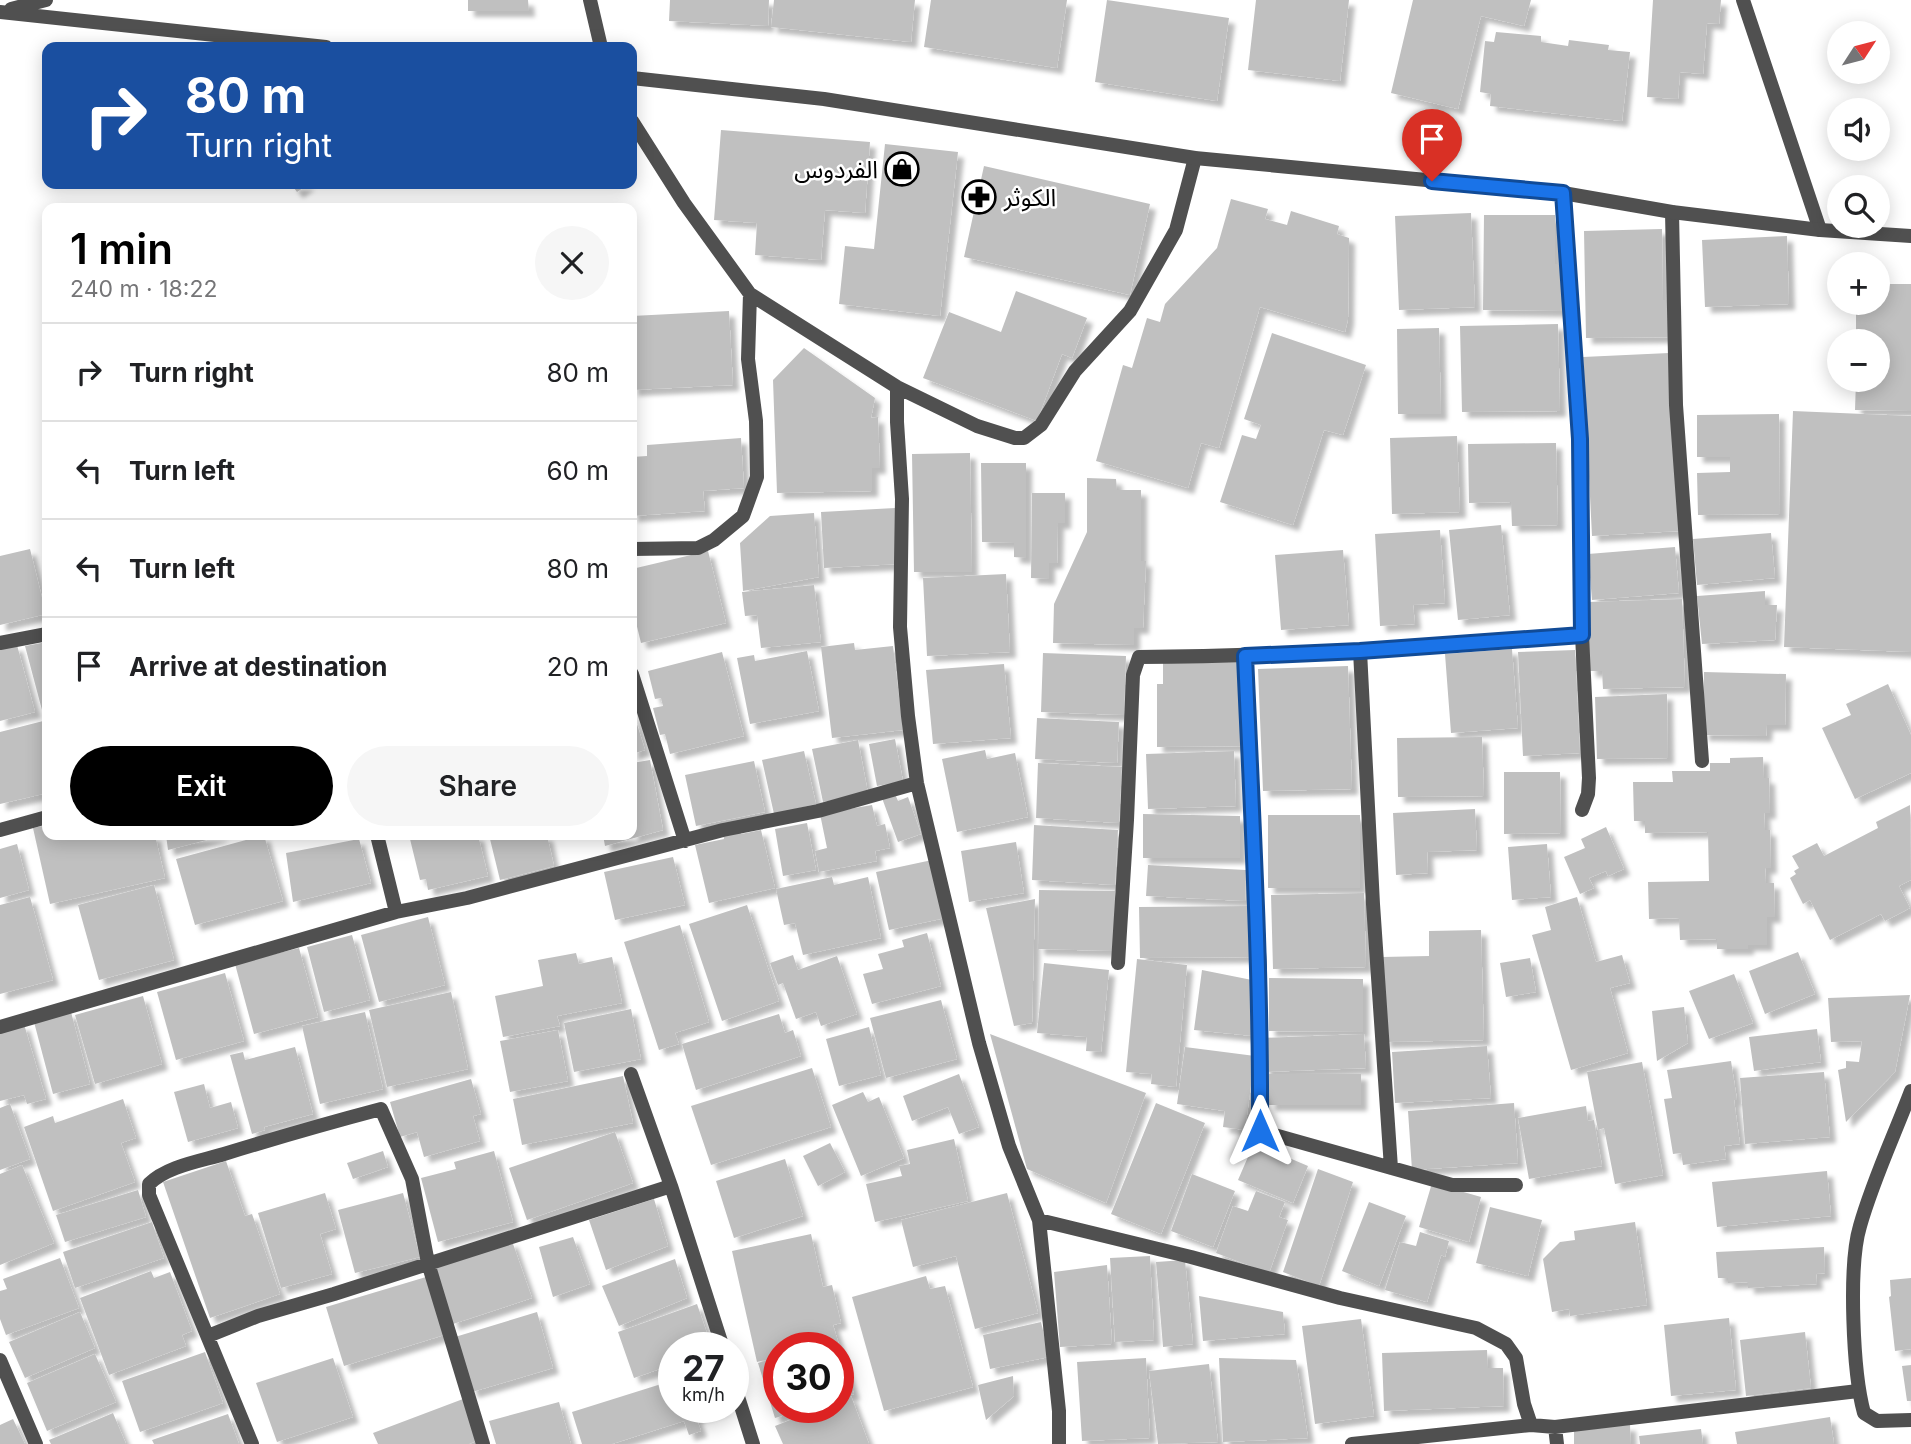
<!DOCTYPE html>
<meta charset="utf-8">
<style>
:root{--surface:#fff;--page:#f6f6f6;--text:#202124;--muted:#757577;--line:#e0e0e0;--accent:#000}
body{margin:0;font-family:Inter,"Noto Sans Arabic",sans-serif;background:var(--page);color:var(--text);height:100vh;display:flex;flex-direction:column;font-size:26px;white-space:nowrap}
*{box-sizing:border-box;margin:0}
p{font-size:23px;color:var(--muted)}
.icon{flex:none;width:38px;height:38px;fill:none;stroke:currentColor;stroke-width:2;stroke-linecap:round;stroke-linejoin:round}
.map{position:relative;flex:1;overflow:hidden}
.drawer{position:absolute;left:42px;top:203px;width:595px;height:637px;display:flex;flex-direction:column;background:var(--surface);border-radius:14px;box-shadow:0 4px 18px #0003}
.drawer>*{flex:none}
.hud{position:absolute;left:42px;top:42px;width:595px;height:147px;border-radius:14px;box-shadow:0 4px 18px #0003;background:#1a4fa0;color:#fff;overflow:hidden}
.needle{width:46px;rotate:54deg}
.controls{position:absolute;left:1827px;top:21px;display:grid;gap:14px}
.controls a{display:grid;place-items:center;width:63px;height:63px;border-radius:50%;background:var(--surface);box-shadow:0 4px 18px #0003;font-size:35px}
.speed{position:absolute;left:658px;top:1332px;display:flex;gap:14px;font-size:35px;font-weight:700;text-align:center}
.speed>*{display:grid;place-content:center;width:91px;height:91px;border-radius:50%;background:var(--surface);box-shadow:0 4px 18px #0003;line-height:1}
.speed small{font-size:18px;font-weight:400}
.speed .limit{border:10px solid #d22;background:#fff;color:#111}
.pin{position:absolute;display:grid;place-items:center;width:60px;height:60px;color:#fff;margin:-72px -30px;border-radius:50% 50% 50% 0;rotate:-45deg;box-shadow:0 0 7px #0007}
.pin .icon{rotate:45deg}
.me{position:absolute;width:77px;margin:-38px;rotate:0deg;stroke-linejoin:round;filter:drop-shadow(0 0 5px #0008)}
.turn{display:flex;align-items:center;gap:24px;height:147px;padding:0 28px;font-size:32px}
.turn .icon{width:91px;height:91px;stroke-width:2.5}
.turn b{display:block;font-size:49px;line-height:60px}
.round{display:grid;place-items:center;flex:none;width:74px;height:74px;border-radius:37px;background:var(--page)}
.overview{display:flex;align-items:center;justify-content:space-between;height:119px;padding:0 28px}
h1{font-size:42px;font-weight:600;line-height:52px;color:var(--accent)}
.button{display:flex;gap:14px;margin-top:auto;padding:14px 28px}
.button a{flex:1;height:80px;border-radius:42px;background:var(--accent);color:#fff;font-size:28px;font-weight:600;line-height:80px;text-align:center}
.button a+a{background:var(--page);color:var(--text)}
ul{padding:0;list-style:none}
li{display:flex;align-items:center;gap:21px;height:98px;padding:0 28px;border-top:2px solid var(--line)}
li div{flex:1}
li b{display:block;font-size:26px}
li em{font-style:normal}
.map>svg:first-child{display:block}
.building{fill:#c0c0c0;filter:url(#shadow)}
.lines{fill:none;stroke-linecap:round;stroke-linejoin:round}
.service{stroke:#505050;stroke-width:14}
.minor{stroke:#505050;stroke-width:14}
.tertiary{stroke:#505050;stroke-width:14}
.route-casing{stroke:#114b97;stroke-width:18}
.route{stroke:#1a73e8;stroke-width:12}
.labels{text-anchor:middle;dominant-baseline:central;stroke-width:5;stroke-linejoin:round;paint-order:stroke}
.poi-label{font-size:24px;fill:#000;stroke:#fff;text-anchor:end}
</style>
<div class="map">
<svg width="1911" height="1444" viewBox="0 0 1911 1444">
<defs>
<filter id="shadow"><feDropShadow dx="6" dy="6" stdDeviation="2" flood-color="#0004"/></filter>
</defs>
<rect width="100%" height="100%" fill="#fff"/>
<path class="building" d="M468 0H528L529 11H468Z
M670 0H769L768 26 669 21Z
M774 0H915L911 42 771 27Z
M931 0H1067L1057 68 924 47Z
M1107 0 1229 18 1217 101 1095 82Z
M1256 0H1349L1340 81 1248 70Z
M1413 0H1531L1524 26 1481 16 1458 109 1391 93Z
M1653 0H1721L1719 24 1707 23 1703 74 1680 72 1678 99 1647 97Z
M1496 32 1541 36V42L1568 46 1569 40 1609 45 1608 50 1630 52 1622 121 1490 106 1491 94 1480 92 1485 41 1494 42Z
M721 130 870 142 865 213 825 210 821 260 755 255 757 223 714 220Z
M885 144 958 152 940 316 839 304 845 246 874 249Z
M984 166 1150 204 1130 295 964 257Z
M291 184H309L297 192Z
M1231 199 1268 209 1265 219 1287 225 1291 211 1339 226 1337 234 1349 238 1348 319 1345 332 1260 307 1219 448 1201 443 1188 488 1096 461 1123 365 1132 368 1147 318 1160 322 1165 304 1217 248Z
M1471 213 1475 307 1399 310 1395 216Z
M1484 215H1555V264H1564V311L1483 310Z
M1662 229 1663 300H1673V337L1586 338 1584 231Z
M1787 236 1789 304 1705 307 1702 240Z
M1878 284H1911V411L1855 410 1856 380H1878V341H1856V303H1878Z
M1016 291 1087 318 1072 358 1062 354 1037 421 923 378 949 312 1001 332Z
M729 311 733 385 632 390V316Z
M1558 324 1560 411 1462 412 1460 326Z
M1439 328 1441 414H1398L1397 329Z
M1272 333 1366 365 1343 435 1324 430 1293 525 1220 502 1242 435 1256 439 1261 425 1244 419Z
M804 348 875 398 871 418 878 417 880 468H872V491L777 493 773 380Z
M1669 353 1679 531 1592 536 1583 357Z
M1793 411 1911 416V652L1784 647Z
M1779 414 1780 514 1698 515 1697 473 1730 472V457H1697V415Z
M1457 436 1460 512 1392 514 1390 438Z
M741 438 744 488 703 491 705 511 632 516V457L647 456V445Z
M1556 443 1558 525 1512 526 1511 502 1469 503 1468 444Z
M970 453 972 572H914L912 454Z
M981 463H1026V558L1014 557V543L982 542Z
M1087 478 1116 479 1117 490H1141V561H1146L1143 628H1134V645L1053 643 1054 604 1087 532Z
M1032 493H1065V523H1058L1057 563H1049V579L1031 578Z
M895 508 898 564 824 568 821 512Z
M814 513 819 577 743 591 740 543 770 516Z
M1501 525 1510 615 1458 620 1449 530Z
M1440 530 1445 603 1413 605 1415 624 1380 626 1375 534Z
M1771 533 1775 578 1697 585 1693 539Z
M1675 547 1679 593 1592 600 1588 554Z
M30 549 46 614 0 625V556Z
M1343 550 1349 625 1281 630 1275 555Z
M708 551 726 623 641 643 632 606V569Z
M1006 574 1010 652 927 656 923 578Z
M814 585 821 642 761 648 757 615 745 616 742 592Z
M1765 591V605H1777L1775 640 1702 644 1697 596Z
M1682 599 1685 687 1603 689 1602 671H1590L1587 602Z
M47 642V709L42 710 25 646Z
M854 643 855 650 893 646 903 730 832 738 821 647Z
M17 645 35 712 0 721V649Z
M1512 649 1518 728 1451 733 1445 654Z
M1575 650 1580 753 1523 756 1518 652Z
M807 651 819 711 750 724 737 658 754 655 755 661Z
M722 652 744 736 670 754 665 734 660 735 653 708 663 706 661 698 655 699 648 671Z
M1043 653 1126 656 1124 715 1041 712Z
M1163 659H1243V746L1157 747V684H1163Z
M1004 664 1011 738 933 744 926 670Z
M1348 666 1352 789 1263 791 1258 669Z
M1704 672 1786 674 1785 725H1767L1766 736 1703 735Z
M1888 684 1911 735V773L1855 799 1822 728 1851 715 1846 704Z
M1667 694 1668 758 1597 759 1595 697Z
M632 708 645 750 632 754Z
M1037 718 1119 722 1117 763 1035 759Z
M47 720V793L0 804V732Z
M1482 737 1484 796 1398 797 1397 738Z
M895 739 903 781 877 786 869 744Z
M858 740 868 793 823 802 812 749Z
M985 750 987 759 1015 753 1028 817 957 832 942 759Z
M804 751 816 804 774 814 762 760Z
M1234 751 1236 806 1148 809 1146 754Z
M1763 757 1764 778H1769L1770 813H1764L1765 830H1770L1771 868H1765L1766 883H1774L1775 917H1767V945H1748V949H1717V939L1680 940 1679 918 1649 919 1648 882 1709 881 1708 832 1645 833V821H1634L1633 782H1673L1672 771H1710V763H1730V758Z
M650 760 663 830 605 846 603 835H632V763Z
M754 761 765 812 696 826 685 775Z
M1038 763 1122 767 1119 823 1036 818Z
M1504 772H1560L1561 833 1504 834Z
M895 794 898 801 908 797 921 834 898 842 882 798Z
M872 805 877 826 885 824 890 848 875 851 877 861 819 872 815 851 827 848 820 814Z
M1910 805 1911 880 1899 886 1910 908 1885 921 1881 914 1830 940 1810 900 1803 904 1790 878 1796 874 1794 871 1799 868 1792 856 1817 843 1824 856 1878 828 1876 822Z
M1475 809 1477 850 1427 852 1428 873 1396 875 1393 813Z
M1143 814 1240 816V858H1143Z
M1268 815H1360V888H1268Z
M807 823 816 870 783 876 775 829Z
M47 825V835H155L165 878 50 904 33 828Z
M1034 825 1118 830 1115 885 1032 880Z
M1606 827 1624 869 1608 876 1606 871 1589 878 1594 888 1580 894 1564 857 1585 848 1581 839Z
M739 829 741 834 761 830 775 888 709 903 695 845 724 839 723 833Z
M166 835H222V836L168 850Z
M264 835 283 901 195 925 176 859Z
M409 835H478L488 876 428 890 426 879 420 880Z
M489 835H547L554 866 500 880Z
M359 839 371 883 293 902 286 853Z
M1016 842 1024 893 969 902 961 851Z
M17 844 29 890 0 898V849Z
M1547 844 1551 897 1512 900 1508 847Z
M673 857 685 905 615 920 604 872Z
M932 860 945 918 889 930 876 872Z
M1148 865 1246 870 1245 901 1146 896Z
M832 877 834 885 868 877 881 938 803 955 795 923 784 925 776 889Z
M154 885 174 960 99 980 78 905Z
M1039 890 1115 891 1114 951 1038 949Z
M1364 893 1366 967 1273 969 1271 895Z
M30 897 53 980 0 994V905Z
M1577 897 1596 962 1622 955 1630 983 1610 988 1628 1053 1571 1070 1532 935 1551 930 1545 907Z
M1035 899 1032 1023 1014 1026 986 908Z
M747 905 779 1001 722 1021 689 924Z
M1249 906 1250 957 1140 958 1139 907Z
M428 917 445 985 379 1002 361 935Z
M680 925 709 1022 675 1033 679 1044 659 1050 624 942Z
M1481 930 1484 1040 1384 1042 1382 957 1429 956V931Z
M927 933 941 986 872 1004 863 974 883 969 878 954 904 947 902 940Z
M352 935 370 1000 324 1012 307 947Z
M299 948 318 1017 254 1034 235 964Z
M1798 952 1815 994 1765 1014 1749 971Z
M576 953 579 964 612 957 622 1003 557 1016 560 1026 503 1037 495 996 543 986 538 960Z
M793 955 798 970 837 956 857 1014 821 1026 816 1012 796 1019 783 983 778 985 770 963Z
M1530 958 1536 992 1506 997 1500 963Z
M1137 959 1187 965 1176 1087 1151 1084 1152 1074 1126 1072Z
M1044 963 1109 970 1101 1052 1086 1051 1087 1037 1037 1033Z
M1202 970 1257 981 1253 1036 1194 1030Z
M225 973 244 1041 176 1060 157 992Z
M1734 974 1753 1023 1709 1039 1689 991Z
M1269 978 1363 979V1032L1269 1031Z
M451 992 468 1069 387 1087 369 1010Z
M1910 995 1895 1072 1846 1122 1838 1070 1846 1068V1061L1859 1062 1862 1041 1831 1042 1828 998Z
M143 996 162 1064 95 1084 75 1015Z
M941 1000 957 1059 886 1078 870 1018Z
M1684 1007 1688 1043 1657 1061 1652 1011Z
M631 1009 641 1059 574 1072 564 1023Z
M71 1012 90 1084 53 1094 34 1022Z
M365 1012 383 1089 320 1104 302 1026Z
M779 1014 785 1033 793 1030 801 1056 696 1090 682 1044Z
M24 1024 46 1099 27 1104 24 1095 0 1101V1031Z
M869 1027 881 1075 839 1086 826 1039Z
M1817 1029 1821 1062 1754 1071 1749 1037Z
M558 1030 568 1081 510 1092 500 1041Z
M990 1034 1146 1093 1106 1203 1027 1169Z
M1364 1034 1366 1068 1264 1072 1262 1038Z
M1487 1046 1491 1098 1395 1103 1392 1052Z
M295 1047 313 1114 264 1127 265 1130 252 1134 230 1055 243 1052 245 1060Z
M1185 1047 1255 1056 1245 1130 1223 1127 1225 1111 1177 1104Z
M1731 1061 1737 1100H1734L1740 1144 1724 1146 1726 1159 1683 1165 1681 1153 1673 1154 1664 1099 1672 1098 1667 1070Z
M1642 1062 1663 1175 1615 1184 1604 1128 1598 1130 1587 1072Z
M812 1068 831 1127 711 1165 691 1106Z
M1824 1072 1830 1137 1745 1144 1740 1078Z
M959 1074 979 1127 959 1134 948 1107 912 1121 903 1096Z
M1269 1074H1361V1105H1269Z
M623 1076 633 1123 522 1145 513 1099Z
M471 1079 481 1114 473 1116 480 1141 424 1157 417 1132 400 1137 390 1102Z
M204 1084 210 1108 231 1102 238 1128 188 1142 174 1092Z
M863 1092 868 1102 879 1097 904 1158 861 1176 832 1105Z
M123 1099 136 1138 121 1143 135 1182 53 1211 24 1127 53 1116 55 1123Z
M1156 1103 1205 1123 1161 1234 1111 1214Z
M1514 1103 1518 1163 1412 1170 1408 1111Z
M10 1104 30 1159 0 1170V1108Z
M1586 1106 1588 1121 1594 1120 1602 1166 1529 1179 1518 1118Z
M615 1132 633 1183 527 1220 509 1168Z
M954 1139 968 1201 875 1222 866 1184 902 1176 899 1166 910 1164 907 1150Z
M830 1143 845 1172 818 1186 803 1156Z
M1254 1143 1308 1166 1293 1203 1238 1180Z
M383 1151 388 1167 353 1179 347 1163Z
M494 1151 513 1222 438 1242 421 1178 456 1169 454 1162Z
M785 1159 803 1216 734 1238 716 1181Z
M226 1161 245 1216 252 1214 280 1294 210 1318 163 1182Z
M22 1165 54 1243 0 1265V1174Z
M1318 1169 1353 1182 1319 1286 1283 1272Z
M1827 1171 1831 1216 1717 1227 1712 1182Z
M1192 1174 1235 1191 1213 1247 1171 1231Z
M1432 1183 1481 1197 1469 1242 1419 1227Z
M138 1190 146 1217 65 1242 56 1215Z
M1256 1191 1285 1202 1279 1217 1288 1220 1269 1273 1216 1253 1233 1206 1248 1211Z
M325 1193 336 1229 320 1234 332 1274 281 1288 258 1213Z
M403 1193 420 1257 355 1273 338 1210Z
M1007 1193 1038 1313 975 1329 956 1256 913 1267 901 1220Z
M654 1199 668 1246 606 1270 589 1220Z
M1369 1202 1406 1216 1379 1286 1342 1271Z
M1490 1207 1542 1220 1528 1276 1476 1263Z
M152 1222 164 1258 75 1288 63 1252Z
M1635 1222 1647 1305 1570 1316 1569 1309 1552 1312 1543 1259 1560 1242 1575 1240 1574 1231Z
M1420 1232 1449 1241 1445 1257 1441 1255 1427 1302 1385 1290 1400 1242 1416 1246Z
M811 1234 823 1287 832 1285 841 1323 833 1325 854 1394 838 1398V1348H779V1407L809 1408 775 1418 758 1363 774 1358 757 1362 732 1251Z
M573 1237 590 1284 553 1297 539 1247Z
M512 1241 532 1298 453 1324 434 1268Z
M1824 1247 1825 1273 1816 1274 1817 1284 1748 1288V1282L1728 1283V1278H1718L1716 1252Z
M1150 1256 1154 1340 1115 1342 1110 1258Z
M60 1258 79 1308 6 1335 0 1319V1291L7 1289 3 1279Z
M675 1259 687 1298 619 1326 602 1286Z
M1185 1260 1193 1344 1163 1347 1156 1262Z
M1107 1265 1112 1344 1060 1347 1054 1272Z
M151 1271 154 1278 170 1272 192 1331 182 1335 186 1346 109 1375 80 1298Z
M926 1276 930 1289 945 1286 973 1387 884 1411 852 1297Z
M426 1277 444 1335 344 1366 326 1307Z
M1911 1278V1349L1895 1351 1889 1297 1891 1296 1890 1280Z
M1199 1296 1283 1312 1285 1334 1203 1341Z
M697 1304 712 1348H674V1364L634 1378 618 1332Z
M80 1312 95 1348 25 1378 9 1342Z
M537 1312 553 1368 472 1392 455 1337Z
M1729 1318 1736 1390 1671 1396 1664 1325Z
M1361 1319 1374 1416 1315 1424 1302 1326Z
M1041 1322 1049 1357 990 1369 983 1335Z
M1805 1332 1811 1388 1746 1396 1740 1340Z
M1487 1350 1488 1368H1503L1504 1406 1384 1411 1382 1353Z
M205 1352 223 1403 140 1432 122 1381Z
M95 1354 116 1402 47 1431 27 1383Z
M333 1358 353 1417 277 1442 256 1383Z
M1146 1358 1150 1438 1082 1441 1077 1362Z
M1219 1358 1296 1360 1308 1438 1223 1442Z
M1209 1364 1218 1442 1158 1444 1149 1371Z
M1911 1365V1401H1907L1902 1366Z
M1013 1376 1014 1396 986 1420 978 1385Z
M674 1380V1407L726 1408 696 1417 701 1431 689 1435 684 1421 612 1444H582L572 1412Z
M851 1396 869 1444H783L775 1426 823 1407H838V1401Z
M463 1399 478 1440 469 1444H378L373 1433Z
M559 1402 571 1444H496L489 1421Z
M113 1413 126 1444H51L49 1440Z
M228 1414 239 1444H154L152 1440Z
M1830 1417 1834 1444H1737L1735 1432Z
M13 1419 25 1444H0V1425Z
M1630 1425 1631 1444H1574V1427Z
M1701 1429 1703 1444H1640L1639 1436Z"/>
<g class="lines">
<path class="service" d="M1743 0 1820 230"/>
<path class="minor" d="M632 121 684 203 750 294 897 387 977 426 1015 438H1024L1041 425 1075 371 1130 311 1176 230 1195 158
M1563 193 1580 439 1582 635 1589 778 1588 794 1582 810
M1672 212 1676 405 1702 761
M897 387V422L902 499 900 627 908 716 917 783 979 1043 1009 1146 1039 1220 1059 1411V1444
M632 549 698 548 714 540 743 516 757 477 756 421 748 359 750 294
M0 643 47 634
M1360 651 1373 904 1391 1168
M1245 656 1252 837 1260 969V1131L1452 1185H1516
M632 674 685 841
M0 830 47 817
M377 835 396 912
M1118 963 1127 820 1133 675 1139 657C1287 656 1434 646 1582 635
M0 1027 396 912 467 898 723 830 818 811 917 783
M631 1074 671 1186 723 1348
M1039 1220 1191 1257 1340 1298 1476 1328 1506 1344 1516 1358 1524 1404 1531 1425
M208 1336 258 1316 334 1294 671 1186
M0 1360 36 1444
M733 1381 753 1444
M1555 1427 1557 1444
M252 1444 149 1195V1184C167 1166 201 1161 224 1154 276 1138 328 1123 381 1109L412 1179 428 1263 483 1444
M1352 1444 1531 1425 1555 1427 1858 1391"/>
<path class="tertiary" d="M590 0 601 47
M11 9 46 0
M0 12 326 47
M632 78 824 99 1195 158 1563 193 1672 212 1820 230 1911 236
M1911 1091C1894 1136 1873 1180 1860 1226 1848 1266 1853 1373 1864 1413L1877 1421 1911 1420"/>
</g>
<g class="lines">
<defs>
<path id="route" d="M1260 1131C1261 973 1252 814 1245 656L1360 651 1582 635 1580 439 1563 193 1432 181"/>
</defs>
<use href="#route" class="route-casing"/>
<use href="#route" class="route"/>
</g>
<defs>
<symbol id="shop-ring" viewBox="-11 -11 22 22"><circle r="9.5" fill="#fff" stroke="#000" stroke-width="1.5"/><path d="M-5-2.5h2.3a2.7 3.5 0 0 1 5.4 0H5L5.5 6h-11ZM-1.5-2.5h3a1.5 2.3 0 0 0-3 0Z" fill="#000"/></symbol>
<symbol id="pharmacy-ring" viewBox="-11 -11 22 22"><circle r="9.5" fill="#fff" stroke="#000" stroke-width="1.5"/><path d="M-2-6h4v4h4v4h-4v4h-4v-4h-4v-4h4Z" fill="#000"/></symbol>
</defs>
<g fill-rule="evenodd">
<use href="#shop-ring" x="883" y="150" width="38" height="38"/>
<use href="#pharmacy-ring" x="960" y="178" width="38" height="38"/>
</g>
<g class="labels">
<g class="poi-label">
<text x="878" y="169">الفردوس</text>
<text x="1004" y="197" text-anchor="start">الكوثر</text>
</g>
</g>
</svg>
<div class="controls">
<a><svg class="needle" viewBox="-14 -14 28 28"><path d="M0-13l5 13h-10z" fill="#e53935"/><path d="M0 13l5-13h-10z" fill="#757577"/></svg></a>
<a><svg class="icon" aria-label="sound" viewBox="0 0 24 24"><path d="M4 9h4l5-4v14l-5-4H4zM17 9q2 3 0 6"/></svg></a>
<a><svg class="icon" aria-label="search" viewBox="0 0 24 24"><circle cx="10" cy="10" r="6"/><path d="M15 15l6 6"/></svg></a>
<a>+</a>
<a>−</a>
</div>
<div class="speed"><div>27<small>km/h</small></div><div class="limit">30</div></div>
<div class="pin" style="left:1432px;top:181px;background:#d93025"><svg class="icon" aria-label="arrive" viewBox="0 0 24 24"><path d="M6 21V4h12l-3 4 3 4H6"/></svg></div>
<svg class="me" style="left:1260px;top:1131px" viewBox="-20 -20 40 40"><path d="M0-17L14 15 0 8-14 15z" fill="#1a73e8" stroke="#fff" stroke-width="4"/></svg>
<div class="hud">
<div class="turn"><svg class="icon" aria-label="right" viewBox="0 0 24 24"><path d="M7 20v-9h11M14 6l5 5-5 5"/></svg><div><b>80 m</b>Turn right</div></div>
</div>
<section class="drawer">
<div class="overview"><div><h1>1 min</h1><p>240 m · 18:22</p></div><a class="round"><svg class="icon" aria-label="close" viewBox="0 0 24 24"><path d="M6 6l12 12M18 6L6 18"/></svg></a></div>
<ul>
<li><svg class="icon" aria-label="right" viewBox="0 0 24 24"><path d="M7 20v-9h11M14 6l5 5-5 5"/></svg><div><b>Turn right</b></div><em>80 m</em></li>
<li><svg class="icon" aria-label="left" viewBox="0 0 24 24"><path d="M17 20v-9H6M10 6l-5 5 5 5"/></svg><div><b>Turn left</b></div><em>60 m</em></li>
<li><svg class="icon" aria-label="left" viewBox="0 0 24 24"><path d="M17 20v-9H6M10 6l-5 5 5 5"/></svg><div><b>Turn left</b></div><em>80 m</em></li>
<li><svg class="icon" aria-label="arrive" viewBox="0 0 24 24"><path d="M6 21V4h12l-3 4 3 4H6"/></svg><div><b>Arrive at destination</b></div><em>20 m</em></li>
</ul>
<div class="button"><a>Exit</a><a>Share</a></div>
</section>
</div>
